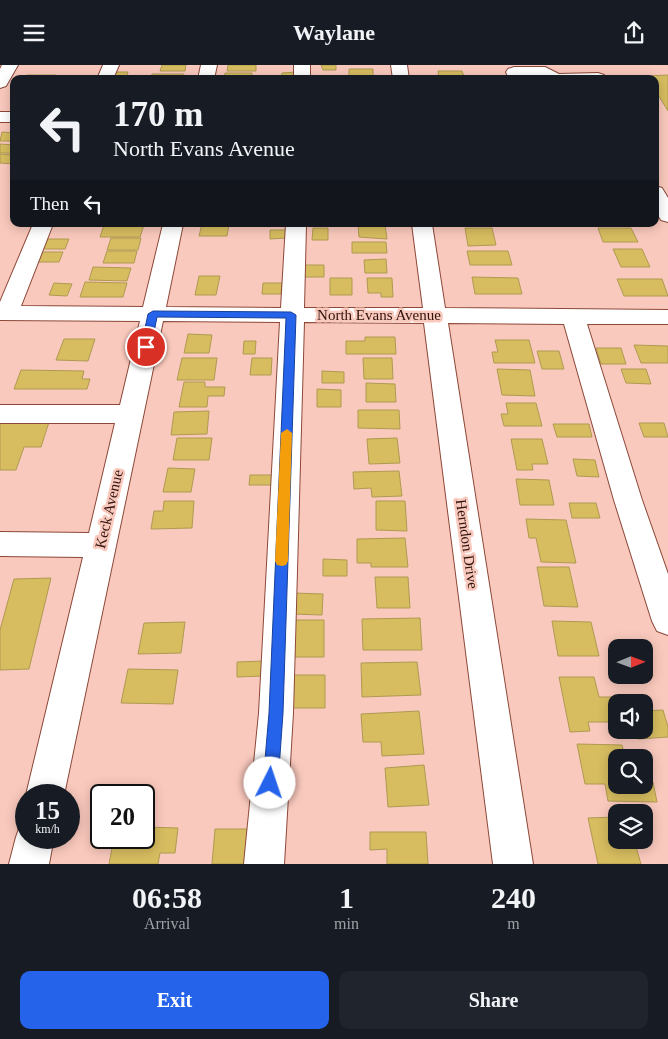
<!DOCTYPE html>
<style>
:root{--surface:#171b24;--page:#20242c;--text:#f1f3f6;--muted:#9ea1a6;--accent:#2563eb}
body{margin:0;font-family:Georgia,serif;background:var(--page);color:var(--text);height:100vh;display:flex;flex-direction:column;font-size:19px;white-space:nowrap}
*{box-sizing:border-box;margin:0}
p{font-size:16px;color:var(--muted)}
.icon{flex:none;width:28px;height:28px;fill:none;stroke:currentColor;stroke-width:2;stroke-linecap:round;stroke-linejoin:round}
.map{position:relative;height:799px;overflow:hidden}
.side{display:flex;flex-direction:column;background:var(--surface);flex:1}
.side>*{flex:none}
.hud{position:absolute;left:10px;top:10px;width:649px;height:152px;border-radius:10px;box-shadow:0 2px 12px #0003;background:#171b24;color:var(--text);overflow:hidden}
.needle{width:32px;rotate:89deg}
.tools{position:absolute;left:608px;top:574px;display:grid;gap:10px}
.tools a{display:grid;place-items:center;width:45px;height:45px;border-radius:10px;background:var(--surface);box-shadow:0 2px 12px #0003;font-size:25px}
.speed{position:absolute;left:15px;top:719px;display:flex;gap:10px;font-size:25px;font-weight:700;text-align:center}
.speed>*{display:grid;place-content:center;width:65px;height:65px;border-radius:50%;background:var(--surface);box-shadow:0 2px 12px #0003;line-height:1}
.speed small{font-size:12px;font-weight:400}
.speed .limit{border:2px solid #111;border-radius:8px;background:#fff;color:#111}
.pin{position:absolute;display:grid;place-items:center;width:42px;height:42px;color:#fff;margin:-21px;border:2px solid #fff;border-radius:50%;box-shadow:0 1px 5px #0007}
.me{position:absolute;width:55px;margin:-28px;rotate:4deg;stroke-linejoin:round;filter:drop-shadow(0 0 4px #0008)}
.turn{display:flex;align-items:center;gap:18px;height:105px;padding:0 20px;font-size:22px}
.turn .icon{width:65px;height:65px;stroke-width:2.5}
.turn b{display:block;font-size:35px;line-height:42px}
.then{display:flex;align-items:center;height:48px;padding:0 20px;background:#0003;gap:10px;font-size:19px}
.eta{display:flex;justify-content:space-evenly;align-items:center;height:85px;text-align:center}
.eta b{font-size:30px;font-weight:600;line-height:35px}
.cta{display:flex;gap:10px;margin-top:auto;padding:10px 20px}
.cta a{flex:1;height:58px;border-radius:10px;background:var(--accent);color:#fff;font-size:20px;font-weight:600;line-height:58px;text-align:center}
.cta a+a{background:var(--page);color:var(--text)}
header{display:flex;justify-content:space-between;align-items:center;height:65px;padding:0 20px;background:var(--surface);font-size:22px;font-weight:600}
.map>svg:first-child{display:block}
.building{fill:#d7bd60;stroke:#af9a51}
.lines{fill:none;stroke-linecap:round;stroke-linejoin:round}
.minor-casing{stroke:#8c4838;stroke-width:2}
.minor{fill:#fff;fill-rule:evenodd}
.route{fill:#2563eb;stroke:#184099}
.slow{fill:#f59e0b}
.labels{text-anchor:middle;dominant-baseline:central;stroke-width:5;stroke-linejoin:round;paint-order:stroke}
.street-label{font-size:15px;fill:#2f130c;stroke:#fac9bd}
</style>
<header><svg class="icon" aria-label="menu" viewBox="0 0 24 24"><path d="M4 6h16M4 12h16M4 18h16"/></svg>Waylane<svg class="icon" aria-label="share" viewBox="0 0 24 24"><path d="M12 15V3M7 8l5-5 5 5M5 13v7h14v-7"/></svg></header>
<div class="map">
<svg width="668" height="799" viewBox="0 0 668 799">
<rect width="100%" height="100%" fill="#fac9bd"/>
<path class="building" d="M162 0H186L185 6H160Z
M228 0H256V6H227Z
M321 0H336V5H323Z
M349 4H373V11H349Z
M438 6H462L465 14H439Z
M113 7H128L126 13H110Z
M296 7V13H281L282 8Z
M225 8H252V14H224Z
M152 9H184L182 14H150Z
M27 10H56L54 14H24Z
M668 10V46L655 25V14H648L646 11Z
M2 67 14 68V76H0Z
M0 79 14 80V88H0Z
M0 89 14 90V99L0 98Z
M202 159H229L227 171H199Z
M104 160H144L140 172H100Z
M358 160H385L387 174 359 172Z
M313 163H328V175H312Z
M465 163H492L496 180 468 181Z
M598 163H631L638 177H603Z
M270 165H287L286 173 270 174Z
M111 173H141L138 185H107Z
M48 174H69L65 184H43Z
M352 177H386L387 188H352Z
M613 184H642L650 202H621Z
M107 186H137L134 198H103Z
M467 186H508L512 200H470Z
M42 187H63L59 197H37Z
M386 194 387 208H365L364 195Z
M304 200H324V212H304Z
M93 202 131 203 127 216 89 215Z
M199 211H220L216 230H195Z
M472 212 518 213 522 229H475Z
M330 213H352V230H330Z
M367 213H392L393 232H381V228H368Z
M617 214H662L668 231H624Z
M85 217 127 218 123 232H80Z
M54 218 72 219 67 231 49 230Z
M263 218H282L281 229H262Z
M188 269 212 270 209 288H184Z
M365 272H395L396 289H346V276H365Z
M64 274H95L88 296 56 295Z
M495 275H529L535 298H494L492 287H498Z
M244 276H256L255 289H243Z
M634 280 668 281V298H641Z
M596 283H621L626 299H601Z
M537 286H559L564 304H542Z
M182 293H217L214 315H177Z
M252 293H272L271 310H250Z
M363 293H392L393 314H364Z
M497 304 530 305 535 331 502 330Z
M621 304H646L651 319 626 318Z
M21 305 84 306 82 314H90L87 324H14Z
M322 306 344 307V318H322Z
M184 317H205V322H225L224 331H208L207 342H179Z
M366 318 395 319 396 337H366Z
M317 324 341 325V342H317Z
M506 338H536L542 361H504L501 349H508Z
M358 345H399L400 364 358 363Z
M209 346 207 369 171 370 174 347Z
M0 354H50L41 382H24L16 405H0Z
M639 358H664L668 372H644Z
M553 359H589L592 372H557Z
M177 373H212L209 395H173Z
M397 373 400 398 369 399 367 374Z
M511 374H542L548 399H532L533 405H517Z
M573 394 595 395 599 412 577 411Z
M168 403 195 404 191 427H163Z
M399 406 402 431 372 432 371 423 354 424 353 407Z
M250 410H275L274 420H249Z
M516 414 549 415 554 440H520Z
M164 436H194L192 463 151 464 154 446H163Z
M376 436H405L407 466 376 465Z
M569 438H596L600 453H572Z
M526 454 566 455 576 498 541 497 536 473H529Z
M405 473 408 502H371V498H357V474Z
M323 494 347 495V511H323Z
M537 502H569L578 542 544 541Z
M375 512H408L410 543H377Z
M51 513 29 604 0 605V565L14 514Z
M293 528 323 529 322 550 291 549Z
M420 553 422 585H363L362 554Z
M292 555H324V592H291Z
M552 556 591 557 599 591H558Z
M185 557 181 588 138 589 144 558Z
M644 589H647L653 611H624L644 610Z
M263 596V611L237 612V597Z
M417 597 421 630 362 632 361 598Z
M128 604 178 605 173 639 121 638Z
M294 610H325V643H293Z
M559 612H594L599 632H620L621 638H616V657H588L590 666 570 667Z
M663 645 668 662V672L638 674 636 665H644V646Z
M419 646 424 689 382 691 381 677H363L361 649Z
M577 679 622 680 625 692H616V720H644V717H653L657 737 608 736 605 719H585Z
M424 700 429 740 388 742 385 703Z
M616 752V775H634L641 799H598L588 753Z
M144 762 178 763 175 788H160L158 799H109L114 772H144Z
M215 764H253L250 799H212Z
M370 767H426L428 799H387V784L370 785Z"/>
<g class="lines">
<defs>
<path id="minor" d="M2 0H18L6 21 0 23V4Z
M103 0H119L113 14H97Z
M201 0H217L214 14H198Z
M294 0H310V14H294Z
M391 0H407L409 14H393Z
M514 2H545L559 9 598 8 604 10 606 13 545 14 542 12H524L525 14H509L506 7 508 4Z
M0 47H14V57H0Z
M655 121 662 123 668 133V157L661 155 655 145Z
M33 159H53L21 241 143 242 163 159H183L166 242 281 243 286 159H306L304 243H423L412 159H432L445 243 668 245V259H587L642 435 668 509V570L657 566 652 556 614 435 564 259 448 258 533 799H493L424 258 304 257 293 648 284 799H244L259 648 280 257 163 256 64 730H26L83 492 0 491V467L89 468 115 358H0V340H120L140 256 0 255V237Z
M26 756V772H54L49 799H9L16 772 21 758Z"/>
</defs>
<use href="#minor" class="minor-casing"/>
<use href="#minor" class="minor"/>
</g>
<path class="route" d="M153 246 291 247 296 250 283 648 278 718 276 724 270 726 265 724 263 718 269 648 286 253 157 252 151 282 146 286 141 282 148 249Z"/>
<path class="slow" d="M287 364 292 368 288 496 286 500 282 501 277 500 275 496 281 368Z"/>
<g class="labels">
<g class="street-label">
<text x="379" y="250">North Evans Avenue</text>
<text transform="translate(109 444) rotate(-77)">Keck Avenue</text>
<text transform="translate(467 479) rotate(82)">Herndon Drive</text>
</g>
</g>
</svg>
<div class="tools">
<a><svg class="needle" viewBox="-14 -14 28 28"><path d="M0-13l5 13h-10z" fill="#e53935"/><path d="M0 13l5-13h-10z" fill="#9ea1a6"/></svg></a>
<a><svg class="icon" aria-label="sound" viewBox="0 0 24 24"><path d="M4 9h4l5-4v14l-5-4H4zM17 9q2 3 0 6"/></svg></a>
<a><svg class="icon" aria-label="search" viewBox="0 0 24 24"><circle cx="10" cy="10" r="6"/><path d="M15 15l6 6"/></svg></a>
<a><svg class="icon" aria-label="layers" viewBox="0 0 24 24"><path d="M12 4l9 5-9 5-9-5zM3 14l9 5 9-5"/></svg></a>
</div>
<div class="speed"><div>15<small>km/h</small></div><div class="limit">20</div></div>
<div class="pin" style="left:146px;top:282px;background:#d93025"><svg class="icon" aria-label="arrive" viewBox="0 0 24 24"><path d="M6 21V4h12l-3 4 3 4H6"/></svg></div>
<svg class="me" style="left:270px;top:718px" viewBox="-20 -20 40 40"><circle r="19" fill="#fff"/><path d="M0-13L10 11 0 6-10 11z" fill="#2563eb"/></svg>
<div class="hud">
<div class="turn"><svg class="icon" aria-label="left" viewBox="0 0 24 24"><path d="M17 20v-9H6M10 6l-5 5 5 5"/></svg><div><b>170 m</b>North Evans Avenue</div></div>
<div class="then">Then<svg class="icon" aria-label="left" viewBox="0 0 24 24"><path d="M17 20v-9H6M10 6l-5 5 5 5"/></svg></div>
</div>
</div>
<section class="side">
<div class="eta">
<div><b>06:58</b><p>Arrival</p></div>
<div><b>1</b><p>min</p></div>
<div><b>240</b><p>m</p></div>
</div>
<div class="cta"><a>Exit</a><a>Share</a></div>
</section>
